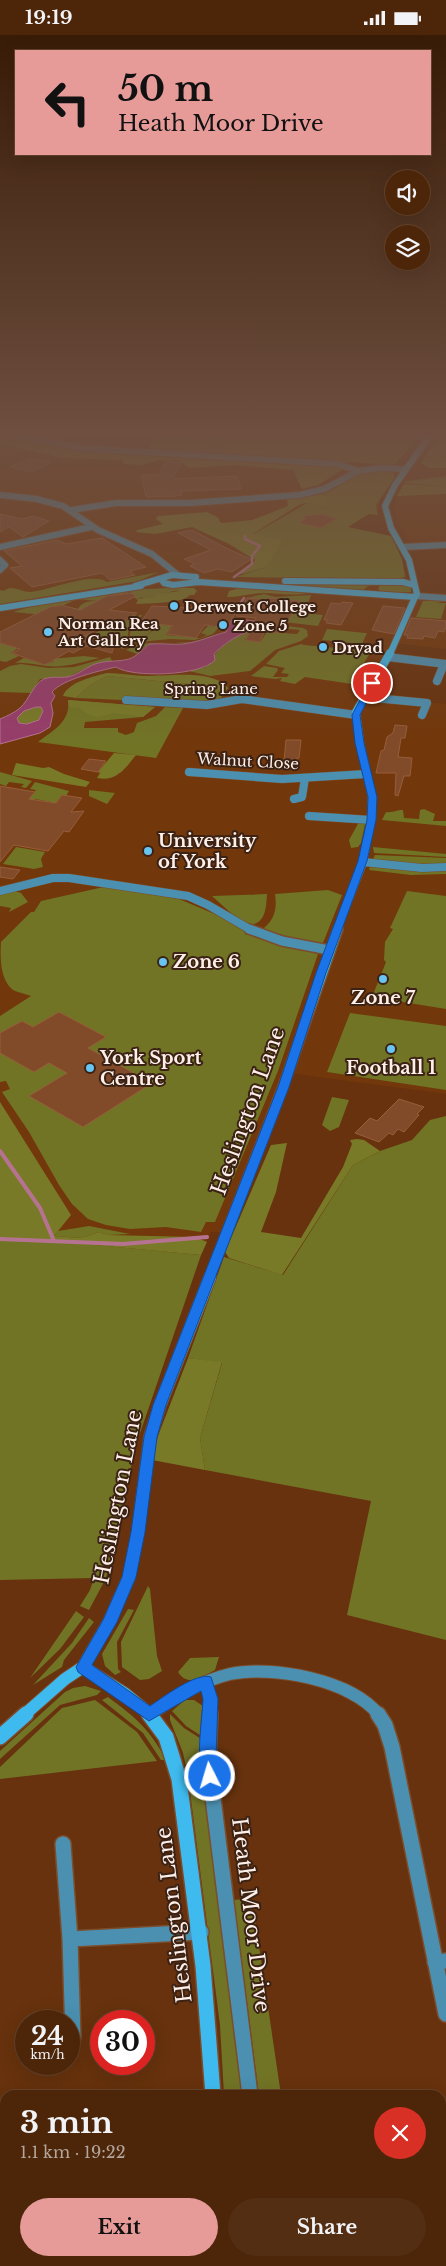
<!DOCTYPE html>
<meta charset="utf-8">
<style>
:root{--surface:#4d260a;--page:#542e13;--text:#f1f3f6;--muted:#b3a59c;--line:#64432b;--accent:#e69b98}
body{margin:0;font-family:"Libre Baskerville",serif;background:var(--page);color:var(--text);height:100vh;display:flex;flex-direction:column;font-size:19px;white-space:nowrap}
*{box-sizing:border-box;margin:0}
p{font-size:16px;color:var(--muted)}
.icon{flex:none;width:28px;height:28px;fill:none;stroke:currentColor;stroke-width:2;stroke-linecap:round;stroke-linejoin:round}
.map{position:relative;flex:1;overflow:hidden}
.details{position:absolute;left:0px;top:2055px;width:446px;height:176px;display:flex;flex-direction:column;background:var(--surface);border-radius:15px 15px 0 0;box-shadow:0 5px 20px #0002,0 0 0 1px var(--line)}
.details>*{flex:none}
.banner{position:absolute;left:15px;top:15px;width:416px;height:105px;border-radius:0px;box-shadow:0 5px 20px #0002,0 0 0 1px var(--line);background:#e69b98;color:#111;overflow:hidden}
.buttons{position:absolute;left:385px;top:135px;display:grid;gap:10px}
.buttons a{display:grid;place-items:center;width:45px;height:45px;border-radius:50%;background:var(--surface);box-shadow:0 5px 20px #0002,0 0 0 1px var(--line);font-size:25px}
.speed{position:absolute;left:15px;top:1975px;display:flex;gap:10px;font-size:25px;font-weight:700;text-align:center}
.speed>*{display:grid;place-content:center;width:65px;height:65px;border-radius:50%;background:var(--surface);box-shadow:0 5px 20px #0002,0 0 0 1px var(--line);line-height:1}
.speed small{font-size:12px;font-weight:400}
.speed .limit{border:8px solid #d22;background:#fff;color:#111}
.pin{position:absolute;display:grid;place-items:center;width:42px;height:42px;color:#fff;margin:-21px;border:2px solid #fff;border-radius:50%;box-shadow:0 1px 5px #0007}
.me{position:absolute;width:55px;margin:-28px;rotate:355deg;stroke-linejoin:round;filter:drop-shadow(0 0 4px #0008)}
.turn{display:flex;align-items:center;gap:18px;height:105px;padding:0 20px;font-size:22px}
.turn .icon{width:65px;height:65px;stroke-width:2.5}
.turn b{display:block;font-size:35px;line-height:42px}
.round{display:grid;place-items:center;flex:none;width:52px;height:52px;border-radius:26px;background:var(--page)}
.head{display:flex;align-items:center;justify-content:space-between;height:85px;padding:0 20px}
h1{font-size:30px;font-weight:800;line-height:38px}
.action{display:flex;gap:10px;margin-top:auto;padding:10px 20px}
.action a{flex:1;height:58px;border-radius:30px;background:var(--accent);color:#111;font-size:20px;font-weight:800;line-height:58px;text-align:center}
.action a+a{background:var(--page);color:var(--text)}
.status{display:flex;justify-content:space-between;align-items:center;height:35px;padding:0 25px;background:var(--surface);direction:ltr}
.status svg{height:14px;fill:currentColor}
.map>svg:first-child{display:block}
.built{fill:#72370a}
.green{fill:#717425}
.forest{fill:#787a27}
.water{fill:#973d6b;stroke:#b67391;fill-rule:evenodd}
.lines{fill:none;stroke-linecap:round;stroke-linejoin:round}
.stream-far1{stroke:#b67391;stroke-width:2.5}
.stream{stroke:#b67391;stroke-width:4}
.building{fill:#814a28;stroke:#975e3c}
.street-far4-casing{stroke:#7c4d2c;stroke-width:8}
.street-far3-casing{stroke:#7c4d2c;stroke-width:9}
.street-far2-casing{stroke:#7c4d2c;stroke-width:12}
.street-far1-casing{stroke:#7c4d2c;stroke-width:14}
.street-casing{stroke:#7c4d2c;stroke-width:18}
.secondary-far4-casing{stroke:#7c4d2c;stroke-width:8}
.secondary-far3-casing{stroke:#7c4d2c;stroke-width:9}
.secondary-far2-casing{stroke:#7c4d2c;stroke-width:12}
.secondary-far1-casing{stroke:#7c4d2c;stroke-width:14}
.secondary-casing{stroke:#7c4d2c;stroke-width:18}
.street-far4{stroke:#4b90b1;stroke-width:6}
.street-far3{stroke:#4b90b1;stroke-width:8}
.street-far2{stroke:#4b90b1;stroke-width:9}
.street-far1{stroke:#4b90b1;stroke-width:12}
.street{stroke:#4b90b1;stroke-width:15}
.secondary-far4{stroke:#3fbaee;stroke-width:6}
.secondary-far3{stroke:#3fbaee;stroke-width:8}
.secondary-far2{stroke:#3fbaee;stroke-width:9}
.secondary-far1{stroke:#3fbaee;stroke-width:12}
.secondary{stroke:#3fbaee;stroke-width:15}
.route{fill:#1a73e8;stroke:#114b97}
.poi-dot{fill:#68c4f0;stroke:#3b2214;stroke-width:2}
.labels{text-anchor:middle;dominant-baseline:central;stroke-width:4;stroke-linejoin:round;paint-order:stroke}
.far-poi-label{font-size:15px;font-weight:bold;fill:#fef0e9;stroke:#3b2214;text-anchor:start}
.far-street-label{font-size:15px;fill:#fef0e9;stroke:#3b2214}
.poi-label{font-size:18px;font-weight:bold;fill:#fef0e9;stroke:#3b2214;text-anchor:start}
.near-street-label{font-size:21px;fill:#fef0e9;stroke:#3b2214}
</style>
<div class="status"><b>19:19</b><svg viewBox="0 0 49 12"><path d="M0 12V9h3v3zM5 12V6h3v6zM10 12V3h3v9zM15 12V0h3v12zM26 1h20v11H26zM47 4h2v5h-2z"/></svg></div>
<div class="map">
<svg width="446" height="2231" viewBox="0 0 446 2231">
<rect width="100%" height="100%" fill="#67320d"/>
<path class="built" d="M0 399 63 410 408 434 421 428 440 399H446V508L419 509 408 506 397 485 394 474 396 461 382 462 379 470 378 480 309 466 276 487 391 501 397 511 407 540 412 565 446 567V614L396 608 364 661 446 669V1059L288 1038 227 1197H211L201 1220 54 1206 0 1204Z"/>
<path class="green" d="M157 399H422L394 430 147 415Z
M440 399H446V433H429L421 428Z
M383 436 393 438 395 442 376 470 378 480 369 479 348 492 391 501 402 524 405 542 395 544 236 542 266 532 276 503 252 500 307 468 325 471V460L322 459C332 456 339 451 347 445 357 439 372 437 383 436Z
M446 441V452L404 448 407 446Z
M159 537 138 546 0 569V555C6 557 6 553 11 553 17 553 24 557 30 557 48 556 92 536 107 547Z
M302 549H371L363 555 309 552Z
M382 549H404L411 552V557H381L378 553Z
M184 553 180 556C169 554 160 563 148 563 143 563 141 562 137 564L128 559 131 558 130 557 117 561 111 559 100 565 103 574 90 570 83 574 91 576 66 574 70 572 78 574C82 567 88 566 97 566L77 564 64 570 50 572 56 587 34 579 13 577C66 560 127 553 184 553Z
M264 559 276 562 311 560 309 566 296 572 267 565 247 563Z
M423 566H446L436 568H446L441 584 416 582Z
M290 577 323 580 318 591 284 587Z
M123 579 136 580 129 592 126 612 123 614 102 605 81 608 80 597 91 600 105 593 88 587 111 586 120 588 132 583H126Z
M139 580H142L138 587 156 589 159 585 162 586 147 600 128 611 131 593Z
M164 586 174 587 166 600 200 603 207 600 201 598 208 591 219 592 213 599 195 605 170 604 139 607Z
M270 589 303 593 307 595 308 601 301 606 275 615 250 636 210 641 189 636 206 632C217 614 230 602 250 597L245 605 260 607 267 597 297 599 300 595 269 592Z
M327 594 365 598H367L362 609 322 605Z
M212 601C192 615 169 603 150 609 144 611 141 616 137 619L126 615C153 600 185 615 212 601Z
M0 608 18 613 11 618 19 621 6 627 0 626Z
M301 609 304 610 371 616 352 649 305 642 295 649 280 646 282 643 275 644 251 641 264 631 277 633 278 635 273 642H287L289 639 281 638 285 633 266 629 279 616Z
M84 621 100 623C82 627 65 633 46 631 36 630 26 627 15 628L24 623 45 630 54 626 50 624Z
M110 622 112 626 97 628 68 642 40 644 31 658 0 657V636L10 631 21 629 49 633 74 632Z
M107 641 209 651 224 658 219 666V669L76 663 89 651Z
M68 665 155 672 143 682 85 687 84 693H118V697L126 700 134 697 137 688 156 681 165 672 183 673 156 723 38 707C53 695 71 687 68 665Z
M0 737 32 746 26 753 21 752 24 749 9 747 6 751 0 749Z
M35 747 69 756 66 761 62 760 55 770 50 769 51 767 35 764 34 766 24 762H30L36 755 30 754Z
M89 755 115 758 107 769 89 761Z
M424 774 435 779 433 786H446V791L382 785 386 777C393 778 396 775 403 775L404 783 419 784 420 775Z
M359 787 365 789 361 808 358 812 351 813 349 805Z
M16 812 45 817 41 824 43 832 34 834 3 829Z
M373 812 446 819V822L374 818Z
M375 820 446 823V830L422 831 376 825 373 824Z
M370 832 446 834V839L411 840 369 835Z
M108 851 179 864 217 880 248 898 245 900 251 899 279 909 318 919 278 1036 215 1187H206L201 1197 166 1192 130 1194 106 1190 88 1184 72 1169 59 1150 29 1097 2 1057 10 1054 6 1046 0 1047V981L31 961C26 959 20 958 15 956 0 947 0 923 1 907L31 877H34L41 866Z
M328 855 342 860 323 908C306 913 281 901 264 897V893C275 884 277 873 275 859Z
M15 856 21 858 28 867 9 877 11 873 0 871V859Z
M407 856 446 861V974L372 962 386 927 384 925 385 907 393 894 390 893Z
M267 859C266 873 266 888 250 890L233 880 212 861Z
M350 978 446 991V1055L327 1037Z
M332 1062 349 1065 339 1092 330 1096 322 1090Z
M446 1081V1605L347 1580 371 1466 205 1435 200 1403 222 1328 188 1323 224 1222 283 1240 353 1130 380 1116 412 1105 430 1085Z
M89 1191 130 1199 108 1200 99 1197 81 1203 54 1201 58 1196Z
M0 1204 54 1206 201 1220 136 1410 106 1543 89 1575 80 1571 90 1555 94 1543 0 1545Z
M148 1551 150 1554 157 1621 162 1636 149 1644 140 1645 122 1632 121 1607Z
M128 1574 134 1575 117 1607 118 1634 121 1637 115 1640 105 1631 102 1619Z
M76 1576 84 1582 60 1614 30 1643Z
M89 1583 94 1587 64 1625 62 1632 33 1650 72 1608Z
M219 1622 215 1635C203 1641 188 1653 178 1637L190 1623Z
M85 1651 101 1656 97 1660 60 1670 0 1724V1716L65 1657 73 1653Z
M108 1662C135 1682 150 1694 166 1725H161L143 1698 102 1665Z
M95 1665 137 1697 157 1726 0 1744V1732L62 1673Z
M185 1665H194L203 1671 205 1677 203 1702 186 1691 172 1676Z
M170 1679 184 1693 203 1705 244 2060H224L220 1990 188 1741 183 1718 170 1685Z
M244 1864 254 1877 281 2060H259L234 1865Z"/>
<path class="forest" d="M0 399 63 410 337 429 342 435 318 450 302 454 293 435 235 430 190 433 178 425H159L142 430 124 429 123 425 63 423 0 409Z
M160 399H203L212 403 220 402 224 399H242C220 411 209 409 187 401 178 398 168 401 160 399Z
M404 449 446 452V459L397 461Z
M322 459 328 462 325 471 306 468 299 470 253 499 276 503 282 506 266 532 242 539H238L253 528 255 525 229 509 192 492 155 499 136 497 137 495 163 489 156 484 158 481 207 477 219 483V486L222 488 252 485 288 471 287 464Z
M181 553H194L197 556 194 560H190C182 569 148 568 136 569L138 565 136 564 154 562 156 559 180 556Z
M240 553 311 557C295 562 279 558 263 558 251 558 239 562 227 562L229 556Z
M107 638C120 638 133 641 146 641 168 641 213 634 228 653L224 658 209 651 107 641 89 651 76 663 63 661C68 647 95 641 107 638Z
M68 665 155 672 143 682 115 678 98 682 87 679 80 673 69 672Z
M36 672H41L43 676 39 685 28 689 19 688 17 683 24 676Z
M114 718 136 720C125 734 116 747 97 743L100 738 98 737Z
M16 728 43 733 49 732 64 739 90 747 86 752 12 740Z
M0 1067 71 1180 54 1201 81 1203 99 1197 108 1200 195 1202 207 1207 201 1220 41 1205 0 1204Z
M357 1104 364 1105 380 1116 353 1130 282 1240 229 1223 225 1217 271 1110 287 1108 276 1157 261 1197 301 1203 343 1132 352 1109 350 1105Z
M188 1323 222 1327 200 1403 205 1435 152 1425 158 1401Z"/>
<path class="water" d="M232 583 255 586 248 597C234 602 225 608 214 619L215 625C201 641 133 643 116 632 99 636 63 644 52 657L55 661 51 668 53 678 50 692 40 698 0 709V684C7 681 14 678 20 673 29 665 34 648 44 644 52 641 60 643 67 642 78 640 85 633 95 629 106 625 119 627 129 624 138 621 142 614 150 609 161 608 172 610 183 609 199 607 211 601 226 597ZM36 672H41L43 676 39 685 27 689 19 688 17 683 24 676Z"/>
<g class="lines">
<path class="stream-far1" d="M234 542 252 529V521L260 511 245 504V501
M237 573 244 563"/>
<path class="stream" d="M0 1116 40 1173 54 1206
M0 1204 123 1209 207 1202"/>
</g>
<path class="building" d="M30 423 51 427 32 437 10 432Z
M166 425 182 428 172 444 237 441 241 454 181 456 182 460 177 461 146 462 141 440H159Z
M0 479 22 484 33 481 49 486 23 502 9 492 0 497Z
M323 479 336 484 321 493 299 488 305 484 303 481Z
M192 495 228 514 251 524 232 537 218 534 204 538 190 531 195 529 184 524 211 515 178 498Z
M102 503 146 532 130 536 135 540 110 545 102 538 32 552 10 533 22 531 4 516 57 505 66 509Z
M131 558 136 561 109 575 137 578 120 588 112 586 85 601 114 610 112 618 86 611 73 618 69 616 45 630 12 618 20 614 0 608V597L52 571 57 572 61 570 80 575 107 561Z
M247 563 267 565 268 563 300 566 280 598 265 597 259 607 246 605 256 583 236 581Z
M342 567 353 568 341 590 326 588 328 585H324L331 568 340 569Z
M197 569 237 575 227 593 205 590 196 603 167 599 173 591 141 587 152 571 194 573Z
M383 571 405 573 394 599 372 595Z
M411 583 446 586V592L444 597 438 596 435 603 424 601 423 604 407 603 408 600H404Z
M395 690 407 691 405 703H401L398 722 412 723 410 741H404L398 761 395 760 396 738H376L381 716 384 715 387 702 393 698Z
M286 705H301L299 723H297V726H284Z
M89 724 106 726 98 737 81 734Z
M0 751 35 757 29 764 56 768 62 760 82 763 71 777 84 776 69 797 64 796 48 816 14 810 0 827Z
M0 832 20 835 13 844 0 842Z
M59 977 106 1002 88 1013 152 1048 83 1092 29 1061 67 1038 49 1028 34 1037 0 1018V998L22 986 33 992Z
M399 1064 424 1072 417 1079 419 1080 404 1097 398 1094 393 1100 389 1098 379 1107 355 1098 370 1083 377 1086Z"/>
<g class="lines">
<defs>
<path id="street-far4" d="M9 399 81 413 337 429 359 436
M0 460 37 464 63 471 98 495 152 519 178 540
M71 475 116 468H190L299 460 324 454 359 436 380 433 406 434
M0 512 91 492
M403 512 446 510
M0 525 5 530 0 535
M416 561 446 563"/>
<path id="street-far3" d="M388 622 446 629
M437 646 444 629
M364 662 427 668 422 680
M126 665 207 670 242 664 356 680
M189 737 282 744 366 739
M294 764 302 762 305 743
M309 781 371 785
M363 827 422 833 446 832
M0 856 53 843H69L188 861 208 870 251 895"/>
<path id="street-far2" d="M249 894 282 906 329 915"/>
<path id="street-far1" d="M205 1647 211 1664 210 1680
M149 1680C174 1663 200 1646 230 1639 272 1630 352 1645 379 1680"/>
<path id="street" d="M210 1679 208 1723 250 2060
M378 1679 385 1690 392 1712 446 1979
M63 1809 70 1904 73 2002
M70 1904 201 1897
M435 1927 446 1926
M251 2226V2231
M39 2229 62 2231"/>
<path id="secondary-far4" d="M161 544 164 548 173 550 199 547 415 562 417 559 409 525 391 493 385 471 395 450 431 399
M285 546 403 547 414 550
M135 551 172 540 196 542
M0 573 141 551
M390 619 415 562"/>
<path id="secondary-far3" d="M337 895 363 827 371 785 372 762 360 708 356 677 390 618"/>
<path id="secondary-far2" d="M209 1243 283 1052 338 894"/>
<path id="secondary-far1" d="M83 1632 109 1587 129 1542 138 1497 150 1402 160 1370 210 1242
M83 1632 124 1658 151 1680
M24 1680 65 1644 83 1632"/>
<path id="secondary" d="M149 1679 166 1702 179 1744 203 1931 213 2060
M0 1702 26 1679
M215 2226V2231"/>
</defs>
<use href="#street-far4" class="street-far4-casing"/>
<use href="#street-far3" class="street-far3-casing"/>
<use href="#street-far2" class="street-far2-casing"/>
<use href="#street-far1" class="street-far1-casing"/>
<use href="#street" class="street-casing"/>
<use href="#secondary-far4" class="secondary-far4-casing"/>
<use href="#secondary-far3" class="secondary-far3-casing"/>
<use href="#secondary-far2" class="secondary-far2-casing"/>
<use href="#secondary-far1" class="secondary-far1-casing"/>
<use href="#secondary" class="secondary-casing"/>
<use href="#street-far4" class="street-far4"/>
<use href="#street-far3" class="street-far3"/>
<use href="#street-far2" class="street-far2"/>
<use href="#street-far1" class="street-far1"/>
<use href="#street" class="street"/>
<use href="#secondary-far4" class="secondary-far4"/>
<use href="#secondary-far3" class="secondary-far3"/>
<use href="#secondary-far2" class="secondary-far2"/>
<use href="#secondary-far1" class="secondary-far1"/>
<use href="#secondary" class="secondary"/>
</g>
<linearGradient id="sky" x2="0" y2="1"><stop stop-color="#391c07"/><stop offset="0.56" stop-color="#6e4f40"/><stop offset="1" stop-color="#6e4f40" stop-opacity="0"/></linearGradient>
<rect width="446" height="712" fill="url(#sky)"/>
<path class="route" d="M370 646 376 648 360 680 364 708 377 762 376 785 367 826 326 938 289 1052 166 1370 157 1402 145 1497 136 1542 117 1587 92 1630 150 1671C162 1663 196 1637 211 1642L218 1664 216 1723 218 1741 216 1746 210 1748 204 1746C195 1726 202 1687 203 1664L201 1656 149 1686 78 1637 76 1632 103 1585 122 1542 131 1497 144 1402 153 1370 278 1052 316 938 358 826 367 785 368 762 355 708 352 680Z"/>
<g class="poi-dot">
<circle cx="174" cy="571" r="5"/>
<circle cx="223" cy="590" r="5"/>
<circle cx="48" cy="597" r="5"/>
<circle cx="323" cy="612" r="5"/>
<circle cx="148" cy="816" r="5"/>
<circle cx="163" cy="927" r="5"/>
<circle cx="383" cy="944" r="5"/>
<circle cx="391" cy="1014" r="5"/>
<circle cx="90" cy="1033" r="5"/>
</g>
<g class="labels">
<g class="far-poi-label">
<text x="184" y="571">Derwent College</text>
<text x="58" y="588">Norman Rea<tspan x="58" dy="17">Art Gallery</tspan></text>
<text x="233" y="590">Zone 5</text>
<text x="333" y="612">Dryad</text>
</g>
<g class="far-street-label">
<text x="211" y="653">Spring Lane</text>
<text transform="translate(248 726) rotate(3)">Walnut Close</text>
</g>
<g class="poi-label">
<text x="158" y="806">University<tspan x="158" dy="21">of York</tspan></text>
<text x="173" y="927">Zone 6</text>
<text x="383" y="963" text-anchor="middle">Zone 7</text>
<text x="100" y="1023">York Sport<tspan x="100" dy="21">Centre</tspan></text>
<text x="391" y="1033" text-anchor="middle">Football 1</text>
</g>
<g class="near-street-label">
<text transform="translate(248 1076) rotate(-70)">Heslington Lane</text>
<text transform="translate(118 1462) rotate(-79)">Heslington Lane</text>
<text transform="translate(174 1880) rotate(-97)">Heslington Lane</text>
<text transform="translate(251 1880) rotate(83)">Heath Moor Drive</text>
</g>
</g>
</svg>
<div class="buttons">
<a><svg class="icon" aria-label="sound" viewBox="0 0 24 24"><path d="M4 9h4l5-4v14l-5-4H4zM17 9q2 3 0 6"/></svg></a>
<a><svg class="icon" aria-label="layers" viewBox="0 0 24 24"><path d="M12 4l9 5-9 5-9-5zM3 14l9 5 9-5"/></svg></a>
</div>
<div class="speed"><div>24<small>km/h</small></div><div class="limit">30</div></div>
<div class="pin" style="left:372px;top:648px;background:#d93025"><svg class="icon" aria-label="arrive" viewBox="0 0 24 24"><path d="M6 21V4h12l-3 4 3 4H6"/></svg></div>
<svg class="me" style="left:210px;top:1741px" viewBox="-20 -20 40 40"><circle r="17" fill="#1a73e8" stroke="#fff" stroke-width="3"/><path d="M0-11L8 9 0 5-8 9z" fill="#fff"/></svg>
<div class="banner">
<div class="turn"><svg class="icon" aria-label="left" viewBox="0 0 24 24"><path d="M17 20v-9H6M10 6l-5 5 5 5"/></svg><div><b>50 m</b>Heath Moor Drive</div></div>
</div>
<section class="details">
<div class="head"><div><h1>3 min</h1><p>1.1 km · 19:22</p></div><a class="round" style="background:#d93025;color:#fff"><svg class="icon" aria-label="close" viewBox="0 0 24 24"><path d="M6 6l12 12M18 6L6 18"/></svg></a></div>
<div class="action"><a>Exit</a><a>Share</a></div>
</section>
</div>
